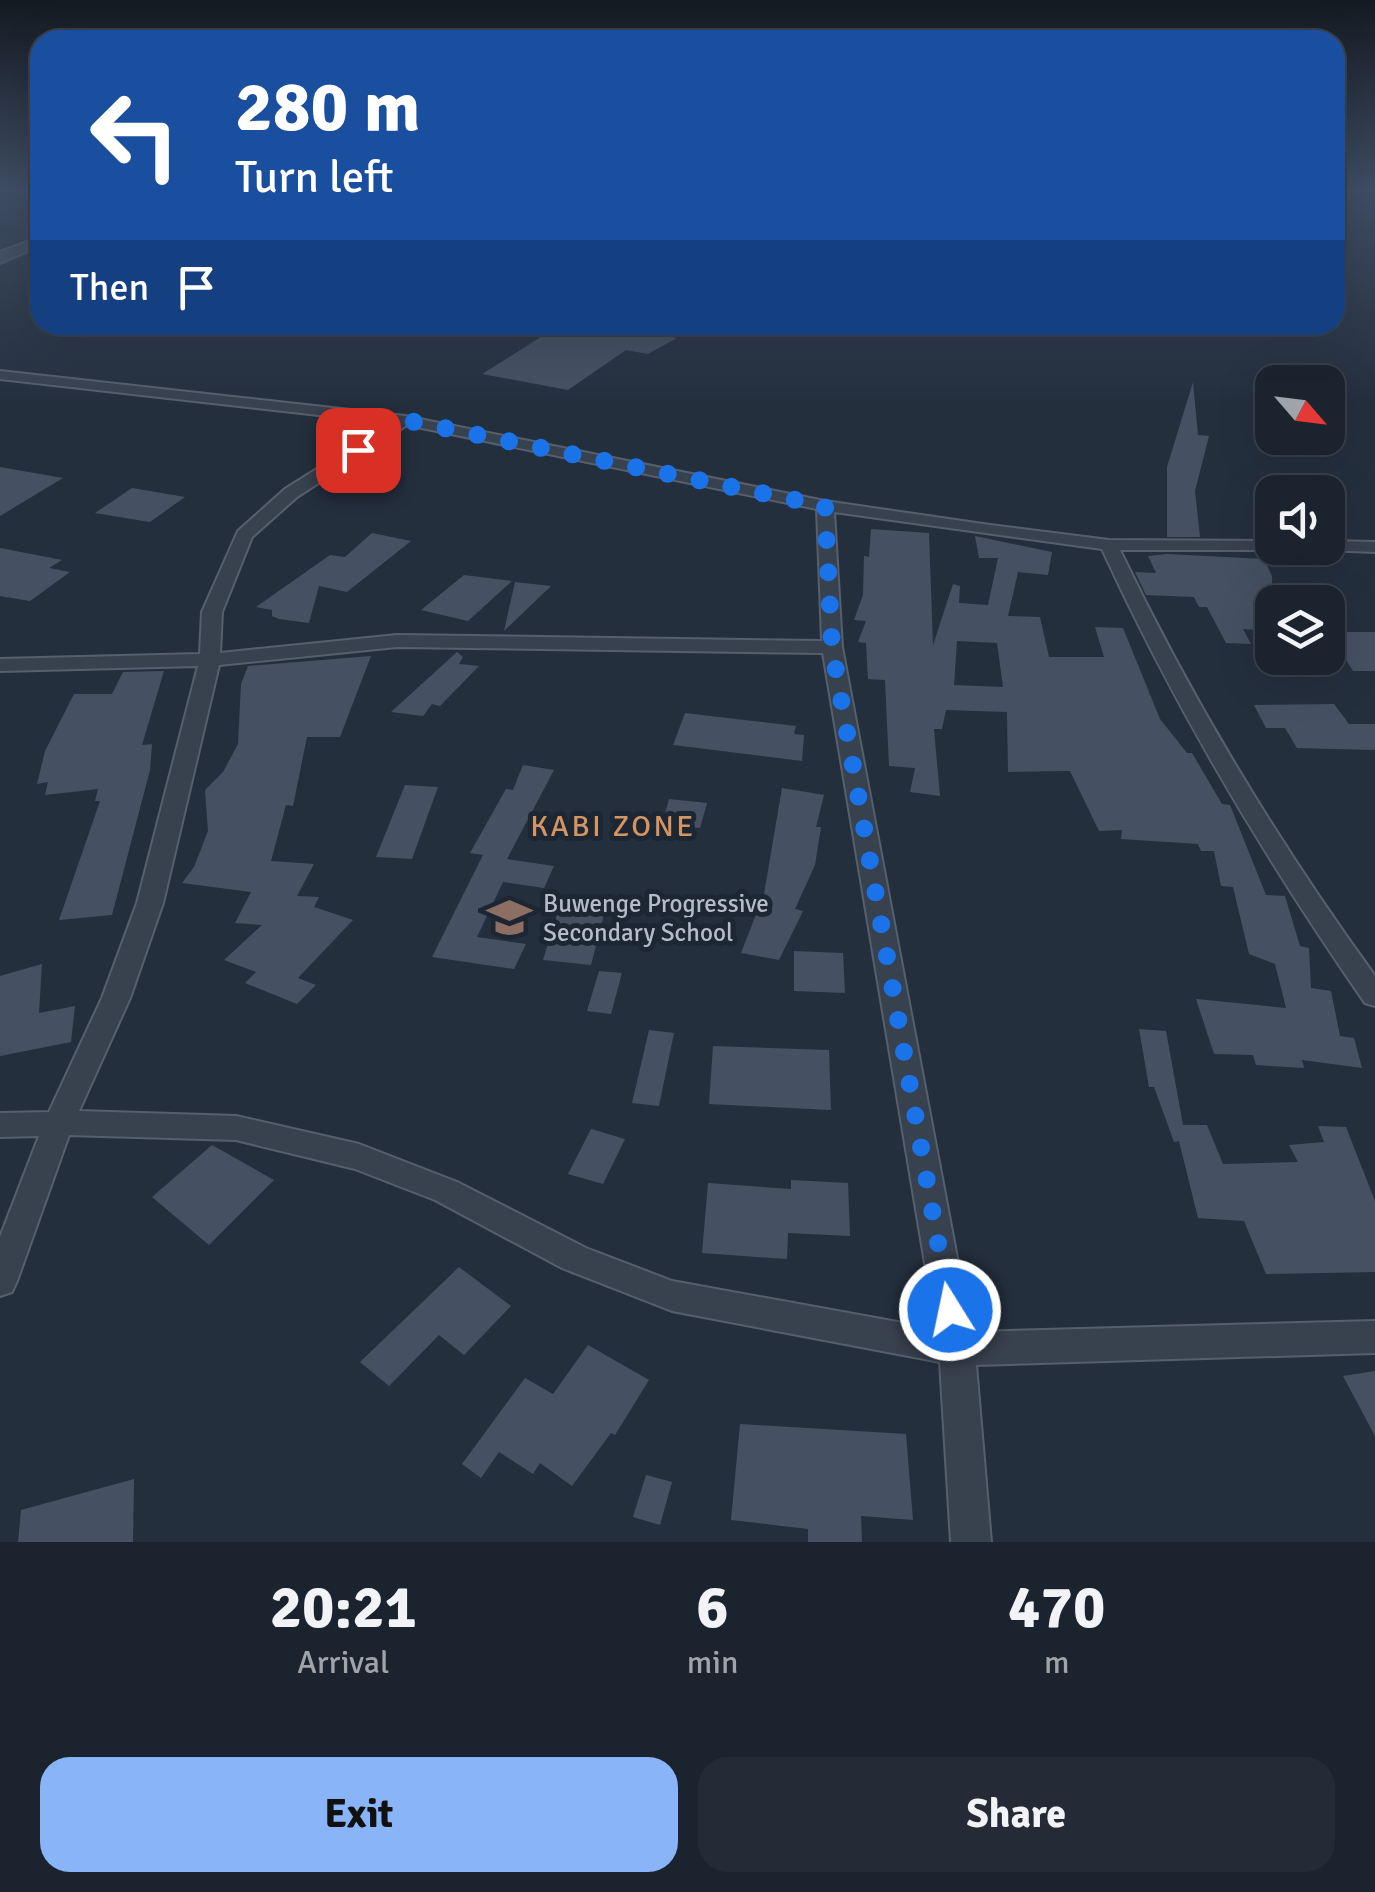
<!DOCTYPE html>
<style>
:root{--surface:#1b232e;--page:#242b36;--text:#f1f3f6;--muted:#a0a4aa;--line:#39404a;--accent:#8ab4f8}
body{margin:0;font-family:Signika,sans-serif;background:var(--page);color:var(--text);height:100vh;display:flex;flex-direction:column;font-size:38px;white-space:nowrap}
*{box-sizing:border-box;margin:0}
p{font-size:32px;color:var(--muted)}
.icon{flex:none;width:55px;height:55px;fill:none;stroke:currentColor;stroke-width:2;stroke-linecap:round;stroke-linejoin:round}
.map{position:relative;height:1542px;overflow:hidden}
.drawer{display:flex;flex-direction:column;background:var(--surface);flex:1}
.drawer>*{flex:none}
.top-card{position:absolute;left:30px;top:30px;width:1315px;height:305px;border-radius:30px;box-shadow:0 10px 40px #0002,0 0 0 2px var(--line);background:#1a4fa0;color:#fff;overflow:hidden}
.needle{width:65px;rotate:118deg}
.controls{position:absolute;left:1255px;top:365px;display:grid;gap:20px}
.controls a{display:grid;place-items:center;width:90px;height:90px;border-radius:20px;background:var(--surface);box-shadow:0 10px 40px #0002,0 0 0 2px var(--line);font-size:50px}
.pin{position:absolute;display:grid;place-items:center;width:85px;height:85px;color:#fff;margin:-42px;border-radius:20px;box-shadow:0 5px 15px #0006}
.me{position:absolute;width:110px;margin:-55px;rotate:350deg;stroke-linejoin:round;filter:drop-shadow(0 0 8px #0008)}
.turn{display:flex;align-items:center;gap:35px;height:210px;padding:0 40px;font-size:45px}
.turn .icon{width:130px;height:130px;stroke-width:2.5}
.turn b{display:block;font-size:70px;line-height:85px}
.then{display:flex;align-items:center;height:95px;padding:0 40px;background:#0003;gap:20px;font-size:38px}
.eta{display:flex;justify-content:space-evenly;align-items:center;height:170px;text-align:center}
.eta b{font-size:60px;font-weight:700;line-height:70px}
.action{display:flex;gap:20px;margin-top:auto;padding:20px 40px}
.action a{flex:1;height:115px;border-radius:30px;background:var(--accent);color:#111;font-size:40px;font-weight:700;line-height:115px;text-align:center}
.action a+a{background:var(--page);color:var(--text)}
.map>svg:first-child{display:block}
.building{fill:#455162;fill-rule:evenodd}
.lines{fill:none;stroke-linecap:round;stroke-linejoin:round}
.street-casing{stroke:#565f6c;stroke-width:4}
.secondary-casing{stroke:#565f6c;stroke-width:4}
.street{fill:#38414e;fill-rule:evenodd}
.secondary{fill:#465061;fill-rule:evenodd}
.route{stroke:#1a73e8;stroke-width:18;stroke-dasharray:0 32.4}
.labels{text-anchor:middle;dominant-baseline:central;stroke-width:10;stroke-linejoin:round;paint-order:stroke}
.poi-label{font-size:25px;fill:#b4bcc9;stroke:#1d2633;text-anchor:start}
.quarter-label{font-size:30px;letter-spacing:2.5px;fill:#d59563;stroke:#1d2633}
</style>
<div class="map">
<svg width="1375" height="1542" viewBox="0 0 1375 1542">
<rect width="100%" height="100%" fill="#242f3e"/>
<path class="building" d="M560 325H603L677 338 648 354 626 350 568 390 482 374Z
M1193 382 1198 435 1209 436 1195 491 1200 537H1167V467Z
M0 467 63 478 0 516Z
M132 488 185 497 150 522 95 513Z
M871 529 929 533 933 645 953 584 960 586 959 603 988 605 998 558H979L975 536 1052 552 1048 575 1018 572 1008 616 1040 617 1049 657H1104L1095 627 1123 628 1160 719 1187 753H1192L1222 804 1230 805 1266 895 1285 896 1300 946 1309 948 1311 988 1331 991 1340 1036 1354 1038 1362 1068 1302 1060 1304 1068 1256 1065 1253 1055 1214 1054 1196 999 1286 1008 1275 964 1249 954 1233 887 1221 886 1214 851H1201L1198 844 1121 839 1122 830 1099 831 1070 771 1008 772 1007 712 946 710 942 729H934L940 796 910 792 915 768 889 766 885 680 868 679 866 643 858 642 866 621 854 620 863 595 864 556 869 557ZM957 641 997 643 1003 687 954 685Z
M372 533 411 541 347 592 319 586 309 623 279 619 272 616V610L256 607 330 555 345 557Z
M0 548 62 560 49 568 70 572 30 601 0 596Z
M1167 554 1264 559 1272 576V631L1243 629 1251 644 1226 643 1207 607H1199L1194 597 1146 595 1135 572 1156 573 1148 556Z
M464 575 512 581 468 621 421 610Z
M515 582 551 586 504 631Z
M1329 632H1375V671H1353Z
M457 652 463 657 459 664 479 666 440 706 432 704 423 716 391 712Z
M371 656 340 737H307L293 806 286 805 271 861 314 864 297 896 319 897 314 907 353 920 298 978 316 985 297 1004 245 983 256 972 224 960 262 925 235 923 251 892 182 883 194 867 208 831 205 790 223 772 238 744 241 684 248 666Z
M164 671 142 745 152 744 150 770 112 915 59 920 100 801H95L98 789 45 795 48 782 37 784 45 751 74 694H112L123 672Z
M1334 704 1349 724H1375V750L1297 748 1285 728H1266L1254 705Z
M685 713 796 726 794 734 804 735 802 761 673 745Z
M523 765 554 770 507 859 554 866 544 888 503 882 477 937 526 944 514 969 432 957 483 855 470 853 506 789 513 790Z
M405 785 438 787 412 859 376 857Z
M782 788 824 795 816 827H821L815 865 795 909 803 911 779 960 741 953 764 894Z
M669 799 707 803 700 828 662 824Z
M563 895 608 899 591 965 543 960Z
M794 951 843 953 845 993 794 991Z
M42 964 39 1013 75 1006 71 1042 0 1056V976Z
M599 971 622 973 611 1014 587 1011Z
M1139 1029 1166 1031 1183 1125H1207L1223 1164 1298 1162 1289 1145 1324 1142 1318 1126 1346 1127 1375 1201V1272L1266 1274 1244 1221 1198 1218 1179 1141 1174 1142 1154 1087H1149Z
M649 1030 674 1033 659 1106 632 1103Z
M713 1046 829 1050 831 1110 709 1104Z
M591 1129 625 1139 603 1184 568 1174Z
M212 1145 274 1180 209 1245 152 1197Z
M791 1180 848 1183 850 1236 788 1233 787 1259 702 1253 708 1183 791 1189Z
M459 1267 511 1306 464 1355 439 1335 389 1386 360 1362Z
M588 1345 649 1380 615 1435 611 1433 572 1486 540 1463 533 1474 499 1452 481 1478 462 1464 525 1378 553 1394Z
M1375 1371V1436L1343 1376Z
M740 1424 906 1434 913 1520 861 1516 862 1542H808V1529L731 1520Z
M646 1475 672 1482 660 1525 633 1517Z
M134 1479 133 1542H18L21 1510Z"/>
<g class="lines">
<defs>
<path id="street" d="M0 371 405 416 825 501 990 525 1109 540 1272 541V548L1278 550H1120C1192 700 1277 841 1375 976V1006L1365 1003C1265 859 1176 710 1102 549L834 512 842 647 971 1332 1375 1321V1353L976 1365 991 1542H951L940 1362 672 1311 562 1268 435 1200 355 1169 236 1140 69 1135 17 1281 12 1292 0 1296V1237L39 1136 0 1137V1113L49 1112 102 998 137 903 198 666 0 671V659L200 654 202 612 238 531 285 489 390 423 0 379ZM407 425 817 509 822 641 397 635 220 653 222 612 252 537 297 497ZM397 647 823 653 936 1329 672 1281 586 1248 457 1182 359 1144 236 1116 79 1111 130 998 163 903 219 665Z
M1272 486 1281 492 1267 496 1264 491Z
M1328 541 1375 542V552L1322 550 1328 548Z"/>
<path id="secondary" d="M40 237V246L0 263V252Z"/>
</defs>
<use href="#street" class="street-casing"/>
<use href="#secondary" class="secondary-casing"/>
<use href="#street" class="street"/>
<use href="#secondary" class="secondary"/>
</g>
<linearGradient id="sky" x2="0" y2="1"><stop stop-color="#141a22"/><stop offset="0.47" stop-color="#3f4d63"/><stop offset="1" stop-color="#3f4d63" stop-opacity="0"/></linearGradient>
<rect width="1375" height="404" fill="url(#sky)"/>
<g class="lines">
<path class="route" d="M358 450 405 420 825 506 832 648 950 1310"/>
</g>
<defs>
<symbol id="school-bare" viewBox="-9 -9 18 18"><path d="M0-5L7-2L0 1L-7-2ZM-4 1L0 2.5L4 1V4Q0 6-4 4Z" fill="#8d6e63" stroke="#1d2633" stroke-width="2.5" paint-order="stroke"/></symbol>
</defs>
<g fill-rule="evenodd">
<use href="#school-bare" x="478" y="886" width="63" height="63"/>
</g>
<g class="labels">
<g class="poi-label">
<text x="543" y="903">Buwenge Progressive<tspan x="543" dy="29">Secondary School</tspan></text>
</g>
<g class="quarter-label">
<text x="613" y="826">KABI ZONE</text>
</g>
</g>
</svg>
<div class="controls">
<a><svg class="needle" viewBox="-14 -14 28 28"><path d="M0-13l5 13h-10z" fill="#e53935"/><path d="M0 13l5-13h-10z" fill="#a0a4aa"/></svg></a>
<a><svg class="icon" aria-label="sound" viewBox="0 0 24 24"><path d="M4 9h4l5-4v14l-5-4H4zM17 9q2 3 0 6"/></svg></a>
<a><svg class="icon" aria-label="layers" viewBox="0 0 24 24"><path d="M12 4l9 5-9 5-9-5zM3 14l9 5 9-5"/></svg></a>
</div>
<div class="pin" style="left:358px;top:450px;background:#d93025"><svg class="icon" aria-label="arrive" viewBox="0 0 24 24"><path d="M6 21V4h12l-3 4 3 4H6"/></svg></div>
<svg class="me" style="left:950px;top:1310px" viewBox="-20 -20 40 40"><circle r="17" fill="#1a73e8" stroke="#fff" stroke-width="3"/><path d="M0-11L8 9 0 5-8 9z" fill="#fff"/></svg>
<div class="top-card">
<div class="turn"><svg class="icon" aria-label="left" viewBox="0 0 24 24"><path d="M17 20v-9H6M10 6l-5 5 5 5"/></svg><div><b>280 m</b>Turn left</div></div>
<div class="then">Then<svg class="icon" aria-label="arrive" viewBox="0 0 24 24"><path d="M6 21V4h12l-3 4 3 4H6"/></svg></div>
</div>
</div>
<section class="drawer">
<div class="eta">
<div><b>20:21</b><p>Arrival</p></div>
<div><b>6</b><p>min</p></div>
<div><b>470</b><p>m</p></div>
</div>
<div class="action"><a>Exit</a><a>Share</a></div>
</section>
